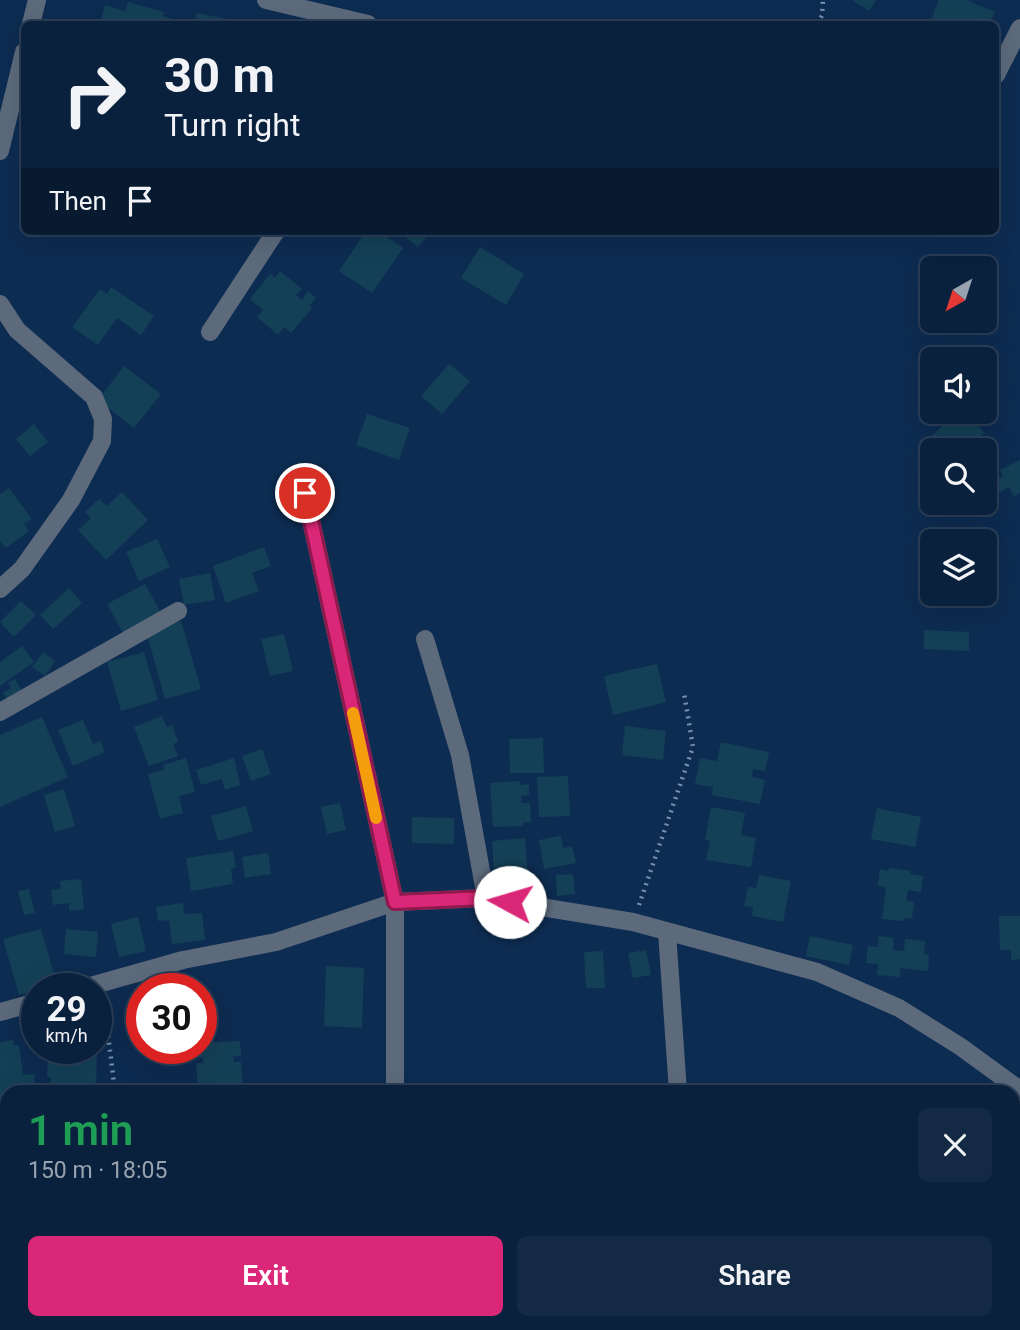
<!DOCTYPE html>
<meta charset="utf-8">
<style>
:root{--surface:#0a213d;--page:#132944;--text:#f1f3f6;--muted:#99a3b0;--line:#2a3e57;--accent:#db2777}
body{margin:0;font-family:Roboto,sans-serif;background:var(--page);color:var(--text);height:100vh;display:flex;flex-direction:column;font-size:26px;white-space:nowrap}
*{box-sizing:border-box;margin:0}
p{font-size:23px;color:var(--muted)}
.icon{flex:none;width:38px;height:38px;fill:none;stroke:currentColor;stroke-width:2;stroke-linecap:round;stroke-linejoin:round}
.map{position:relative;flex:1;overflow:hidden}
.details{position:absolute;left:0px;top:1085px;width:1020px;height:245px;display:flex;flex-direction:column;background:var(--surface);border-radius:21px 21px 0 0;box-shadow:0 7px 28px #0002,0 0 0 2px var(--line)}
.details>*{flex:none}
.banner{position:absolute;left:21px;top:21px;width:978px;height:214px;border-radius:10px;box-shadow:0 7px 28px #0002,0 0 0 2px var(--line);background:#0a213d;color:var(--text);overflow:hidden}
.needle{width:46px;rotate:219deg}
.buttons{position:absolute;left:920px;top:256px;display:grid;gap:14px}
.buttons a{display:grid;place-items:center;width:77px;height:77px;border-radius:10px;background:var(--surface);box-shadow:0 7px 28px #0002,0 0 0 2px var(--line);font-size:35px}
.speed{position:absolute;left:21px;top:973px;display:flex;gap:14px;font-size:35px;font-weight:700;text-align:center}
.speed>*{display:grid;place-content:center;width:91px;height:91px;border-radius:50%;background:var(--surface);box-shadow:0 7px 28px #0002,0 0 0 2px var(--line);line-height:1}
.speed small{font-size:18px;font-weight:400}
.speed .limit{border:10px solid #d22;background:#fff;color:#111}
.pin{position:absolute;display:grid;place-items:center;width:60px;height:60px;color:#fff;margin:-30px;border:4px solid #fff;border-radius:50%;box-shadow:0 2px 7px #0007}
.me{position:absolute;width:77px;margin:-38px;rotate:276deg;stroke-linejoin:round;filter:drop-shadow(0 0 5px #0008)}
.turn{display:flex;align-items:center;gap:24px;height:147px;padding:0 28px;font-size:32px}
.turn .icon{width:91px;height:91px;stroke-width:2.5}
.turn b{display:block;font-size:49px;line-height:60px}
.then{display:flex;align-items:center;height:66px;padding:0 28px;background:#0003;gap:14px;font-size:26px}
.round{display:grid;place-items:center;flex:none;width:74px;height:74px;border-radius:10px;background:var(--page)}
.headline{display:flex;align-items:center;justify-content:space-between;height:119px;padding:0 28px}
h1{font-size:42px;font-weight:600;line-height:52px;color:#1e9e55}
.cta{display:flex;gap:14px;margin-top:auto;padding:14px 28px}
.cta a{flex:1;height:80px;border-radius:10px;background:var(--accent);color:#fff;font-size:28px;font-weight:600;line-height:80px;text-align:center}
.cta a+a{background:var(--page);color:var(--text)}
.map>svg:first-child{display:block}
.building{fill:#144057}
.lines{fill:none;stroke-linecap:round;stroke-linejoin:round}
.path{stroke:#778fad;stroke-width:4.5;stroke-dasharray:2 5;stroke-linecap:butt}
.minor{stroke:#5c6a7c;stroke-width:18}
.route-casing{stroke:#8e194d;stroke-width:18}
.route{stroke:#db2777;stroke-width:12}
.slow{stroke:#f59e0b;stroke-width:12}
</style>
<div class="map">
<svg width="1020" height="1330" viewBox="0 0 1020 1330">
<rect width="100%" height="100%" fill="#0d2c51"/>
<path class="building" d="M852 0H876L869 11Z
M939 0H967L995 12 989 24H937L930 22Z
M128 2 164 12 163 16 175 20 174 24H100L105 5 125 11Z
M197 13 248 23V24H195Z
M366 231H378L403 248 372 293 339 271Z
M398 231H431L418 247Z
M480 247 524 274 506 305 461 278Z
M280 271 302 289 296 295 302 300 308 291 316 298 309 306 312 308 291 333 284 327 278 335 257 317 263 310 250 299 270 274 275 278Z
M111 287 154 316 141 335 117 318 98 345 72 327 100 289 107 294Z
M449 364 470 381 442 414 421 396Z
M124 366 161 394 134 428 98 400Z
M959 411H966L984 433 965 450H937L928 439Z
M367 414 410 428 399 460 356 445Z
M34 424 48 442 30 456 16 439Z
M1020 460V493L1014 497 1009 487 998 493 992 481 1003 476 1000 470Z
M9 488 32 519 24 524 29 531 6 548 0 541V494Z
M122 492 148 520 106 560 78 530 91 518 85 512 99 499 107 506Z
M157 539 170 567 139 581 126 552Z
M264 547 271 566 252 573 259 591 226 603 213 566Z
M210 573 215 600 184 605 179 579Z
M145 584 161 613 123 633 107 604Z
M69 588 82 603 53 629 40 615Z
M21 601 36 615 14 637 0 622Z
M181 621 201 689 165 699 146 631Z
M924 630 969 632V651L924 649Z
M284 634 293 671 270 676 261 639Z
M22 646 34 662 0 686V662Z
M43 652 55 661 45 676 32 667Z
M144 652 158 700 121 711 107 662Z
M657 664 666 702 613 715 604 676Z
M15 679 24 694 9 703 3 693 11 688 8 683Z
M162 716 167 727 172 725 178 742 173 744 178 756 149 766 134 727Z
M42 717 68 777 0 807V735Z
M83 720 93 744 100 741 105 752 73 766 58 730Z
M625 726 666 731 663 760 622 755Z
M543 738 544 773H510L509 739Z
M721 742 769 752 765 771 753 769 752 777 765 780 760 804 712 795 713 787 695 784 700 758 717 761Z
M262 749 271 774 251 781 242 756Z
M186 758 195 792 179 796 183 813 160 819 148 774 164 770 163 765Z
M234 758 240 785 225 790 222 779 201 785 196 770Z
M568 776 570 816 539 817 537 777Z
M520 781V785L529 784V795L521 796 522 803H530L531 822H523V826L493 827 490 783Z
M64 789 75 826 55 832 44 795Z
M340 803 346 830 327 834 321 807Z
M246 806 253 831 218 841 211 816Z
M711 807 745 813 741 835 756 838 751 867 706 860 710 841 705 840Z
M877 808 921 817 915 847 871 839Z
M412 817 454 818V844L412 843Z
M561 836 563 848 572 846 576 863 544 869 539 840Z
M525 838 528 880H518L519 886 495 887 492 841Z
M233 851 236 868 231 869 233 884 191 891 186 858Z
M268 853 271 874 245 878 242 857Z
M889 868 911 871 910 874 923 876 921 892 908 890 906 901 914 902 912 919 904 918 903 921 882 919 886 887 878 886 880 869 889 871Z
M573 874 575 894 557 896 556 875Z
M759 875 791 881 783 922 752 916 753 907 744 906 748 887 756 888Z
M81 879 84 909 69 911V903L53 905 51 890 61 889 60 881Z
M29 889 35 913 24 915 18 891Z
M183 903 184 914 202 913 205 940 172 944 169 920 158 921 156 907Z
M999 916H1020V959L1011 960V950H1000Z
M138 917 146 951 119 957 111 924Z
M41 929 57 984 19 995 3 939Z
M66 929 98 932 96 957 64 954Z
M810 936 853 945 849 965 806 956Z
M879 936 894 938 893 950 904 951 905 939 925 941 924 954 929 955 928 971 900 968V977L877 975 878 964 866 963 868 946 878 947Z
M646 950 651 975 633 978 628 953Z
M603 951 605 988H586L584 952Z
M326 966 364 968 362 1028 324 1026Z
M13 1040 14 1045H19L23 1075 34 1074 36 1092H7L6 1105 0 1106V1042Z
M240 1041 241 1056H233L234 1062H241L243 1085 198 1087 196 1063H203V1058H198L197 1048H201V1043Z
M97 1048 96 1092H49L51 1077H47L48 1049Z
M0 1143H7V1174H0Z
M0 1237H2L7 1266V1273L0 1274Z
M6 1292 7 1323H9L10 1330H0V1293Z
M1020 1292V1330H1000L994 1323H1013V1298Z
M153 1323H179L180 1329 154 1330Z"/>
<g class="lines">
<path class="path" d="M818 24 822 15 823 0
M639 905 693 747 684 693
M104 1001 115 1092"/>
<path class="minor" d="M266 0 368 24
M31 24 37 0
M996 75 1020 28
M0 151 24 52
M0 304 17 330 94 397 103 419 102 441 71 500 22 569 0 589
M210 332 276 231
M305 493 395 902V1092
M425 639 460 755 486 898
M0 712 178 611
M667 932 678 1092
M80 989 183 960 276 942 395 902 486 898 633 922 817 972 899 1008 961 1047 1020 1090
M0 1012 37 1002
M1013 1218 1020 1217
M421 1323 423 1330
M781 1323 786 1330"/>
</g>
<g class="lines">
<defs>
<path id="route" d="M305 493 395 902 486 898 510 902"/>
</defs>
<use href="#route" class="route-casing"/>
<use href="#route" class="route"/>
<path class="slow" d="M353 713 376 818"/>
</g>
</svg>
<div class="buttons">
<a><svg class="needle" viewBox="-14 -14 28 28"><path d="M0-13l5 13h-10z" fill="#e53935"/><path d="M0 13l5-13h-10z" fill="#99a3b0"/></svg></a>
<a><svg class="icon" aria-label="sound" viewBox="0 0 24 24"><path d="M4 9h4l5-4v14l-5-4H4zM17 9q2 3 0 6"/></svg></a>
<a><svg class="icon" aria-label="search" viewBox="0 0 24 24"><circle cx="10" cy="10" r="6"/><path d="M15 15l6 6"/></svg></a>
<a><svg class="icon" aria-label="layers" viewBox="0 0 24 24"><path d="M12 4l9 5-9 5-9-5zM3 14l9 5 9-5"/></svg></a>
</div>
<div class="speed"><div>29<small>km/h</small></div><div class="limit">30</div></div>
<div class="pin" style="left:305px;top:493px;background:#d93025"><svg class="icon" aria-label="arrive" viewBox="0 0 24 24"><path d="M6 21V4h12l-3 4 3 4H6"/></svg></div>
<svg class="me" style="left:510px;top:902px" viewBox="-20 -20 40 40"><circle r="19" fill="#fff"/><path d="M0-13L10 11 0 6-10 11z" fill="#db2777"/></svg>
<div class="banner">
<div class="turn"><svg class="icon" aria-label="right" viewBox="0 0 24 24"><path d="M7 20v-9h11M14 6l5 5-5 5"/></svg><div><b>30 m</b>Turn right</div></div>
<div class="then">Then<svg class="icon" aria-label="arrive" viewBox="0 0 24 24"><path d="M6 21V4h12l-3 4 3 4H6"/></svg></div>
</div>
<section class="details">
<div class="headline"><div><h1>1 min</h1><p>150 m · 18:05</p></div><a class="round"><svg class="icon" aria-label="close" viewBox="0 0 24 24"><path d="M6 6l12 12M18 6L6 18"/></svg></a></div>
<div class="cta"><a>Exit</a><a>Share</a></div>
</section>
</div>
